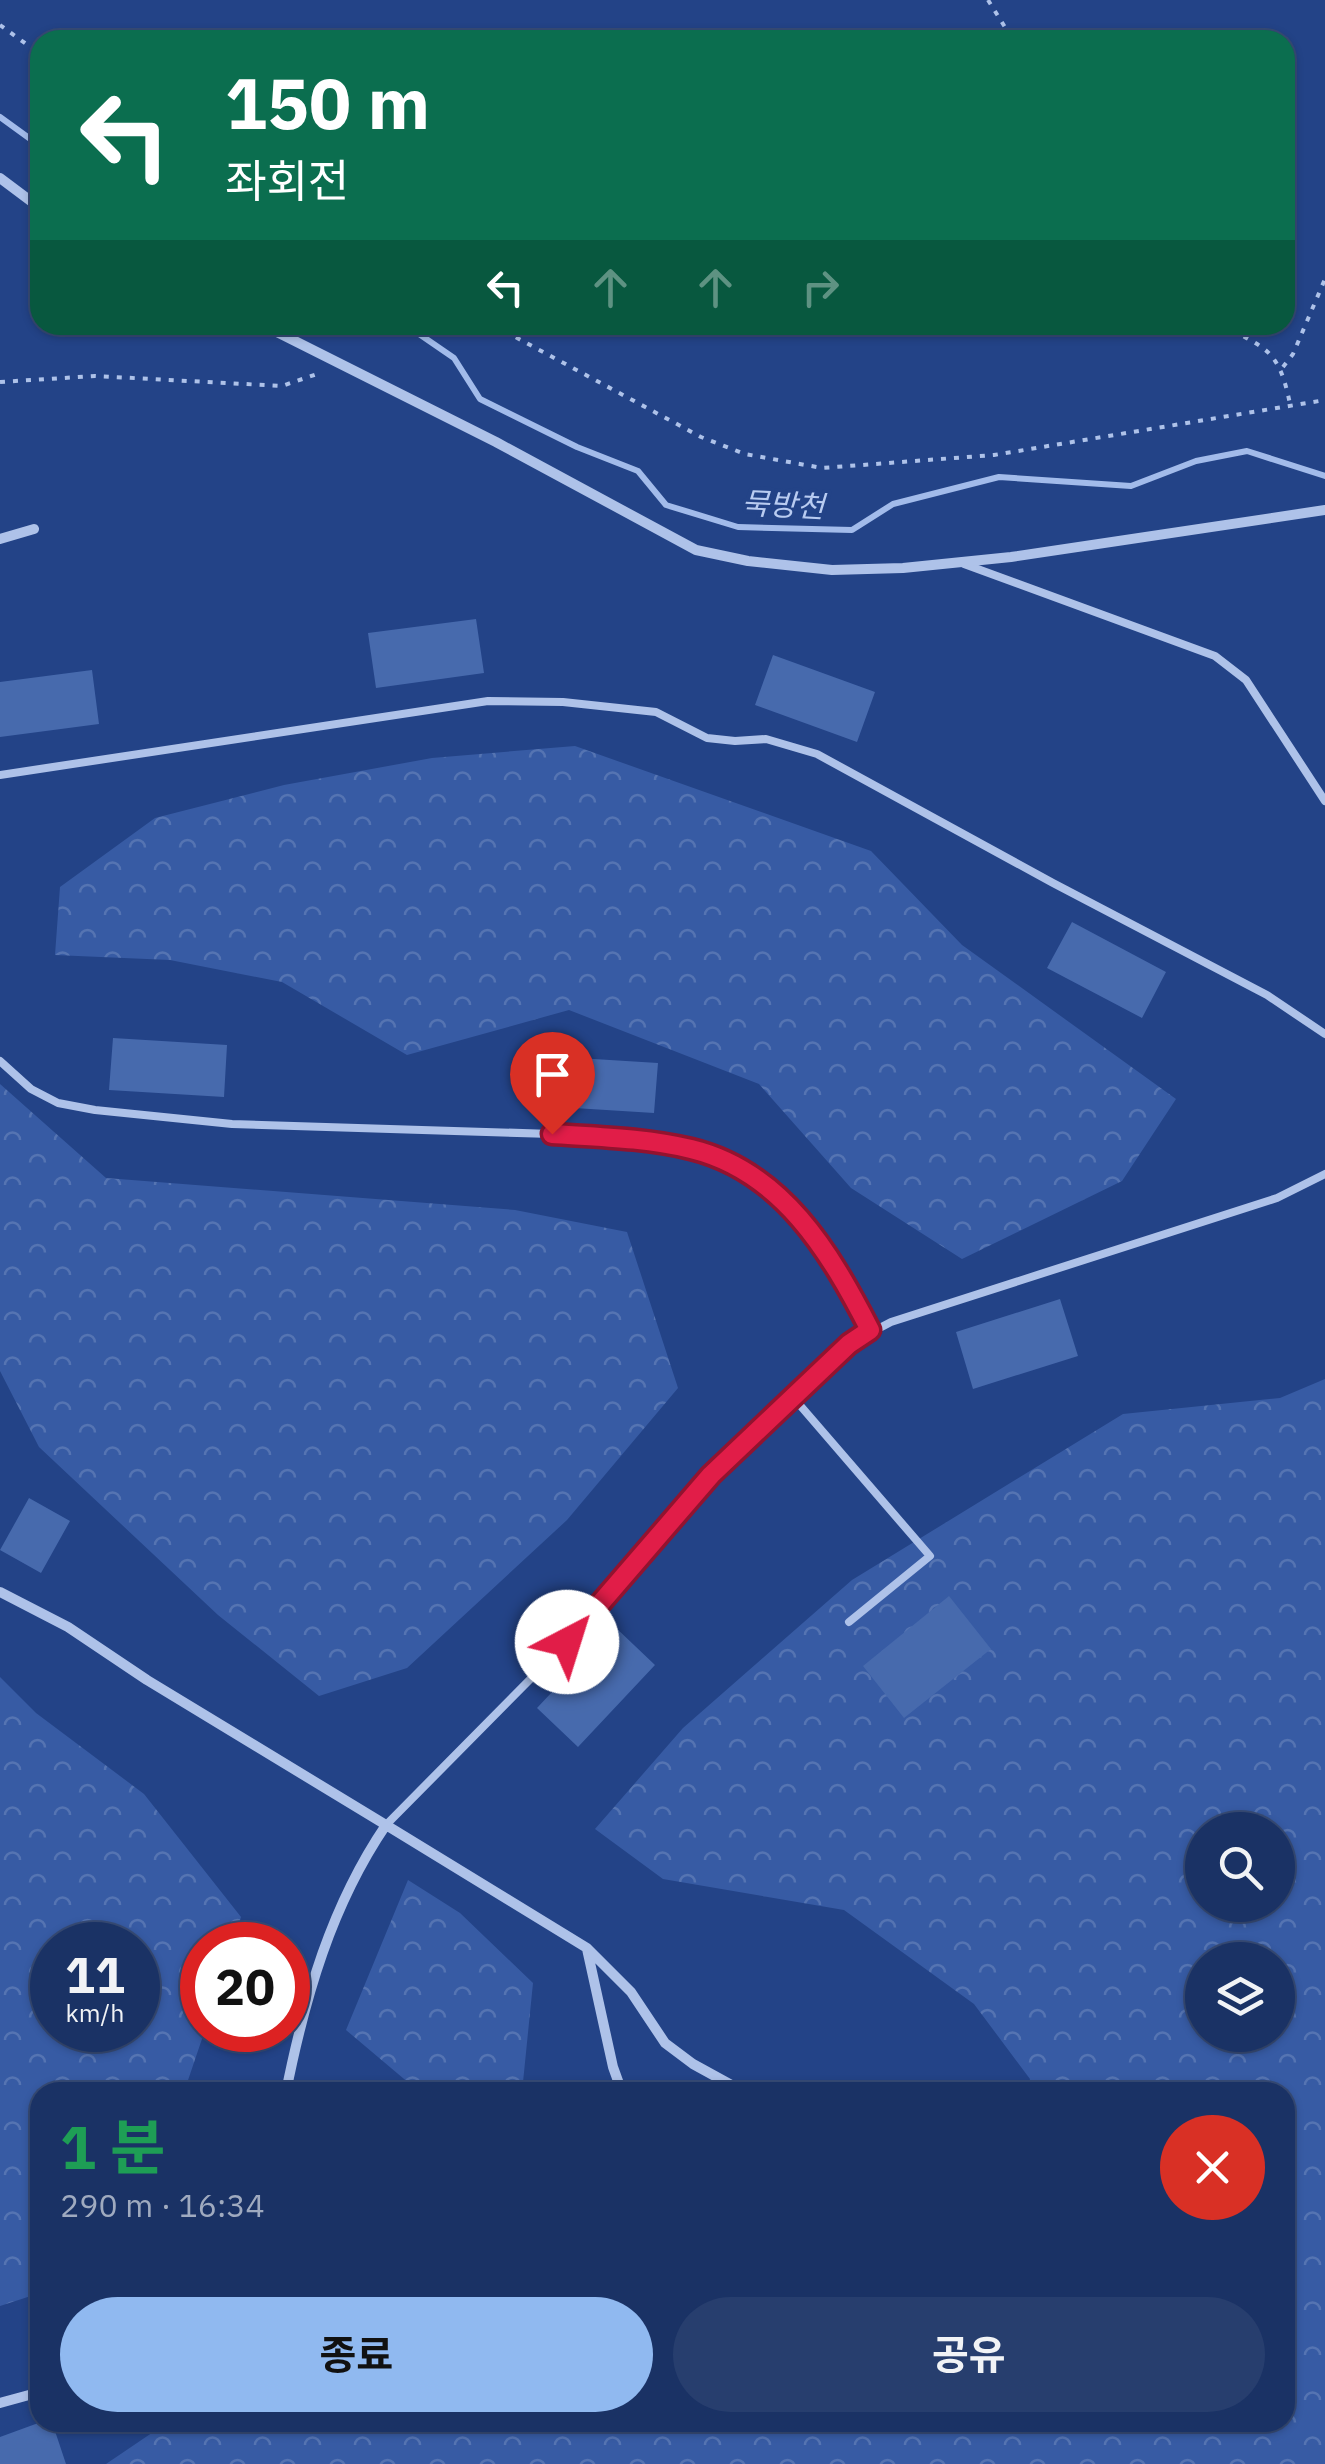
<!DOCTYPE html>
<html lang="ko">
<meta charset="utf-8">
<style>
:root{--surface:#1a3265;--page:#273e6e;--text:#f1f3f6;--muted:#9faabf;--line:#384d79;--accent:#90b9f0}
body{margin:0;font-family:"IBM Plex Sans","Noto Sans KR",sans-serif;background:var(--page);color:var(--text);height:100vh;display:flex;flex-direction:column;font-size:38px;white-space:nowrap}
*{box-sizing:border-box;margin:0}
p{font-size:32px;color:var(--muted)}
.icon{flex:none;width:55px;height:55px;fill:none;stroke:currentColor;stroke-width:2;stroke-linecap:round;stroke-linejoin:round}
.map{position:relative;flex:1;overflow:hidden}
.panel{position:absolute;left:30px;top:2082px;width:1265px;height:350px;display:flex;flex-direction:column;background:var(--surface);border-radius:30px;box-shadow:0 2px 8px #0004,0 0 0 2px var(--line)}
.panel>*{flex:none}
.hud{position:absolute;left:30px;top:30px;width:1265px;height:305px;border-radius:30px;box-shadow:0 2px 8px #0004,0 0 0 2px var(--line);background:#0b6e4f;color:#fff;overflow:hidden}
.controls{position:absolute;left:1185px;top:1812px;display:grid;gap:20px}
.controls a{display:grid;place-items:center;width:110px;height:110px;border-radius:50%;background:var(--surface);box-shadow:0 2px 8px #0004,0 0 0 2px var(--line);font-size:50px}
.speed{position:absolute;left:30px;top:1922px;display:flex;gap:20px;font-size:50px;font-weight:700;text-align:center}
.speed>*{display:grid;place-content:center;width:130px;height:130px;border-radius:50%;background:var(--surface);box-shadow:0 2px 8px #0004,0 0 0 2px var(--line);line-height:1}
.speed small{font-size:25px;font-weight:400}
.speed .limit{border:15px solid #d22;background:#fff;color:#111}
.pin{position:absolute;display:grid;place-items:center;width:85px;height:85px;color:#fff;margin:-102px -42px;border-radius:50% 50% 50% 0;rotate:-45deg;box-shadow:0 0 10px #0007}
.pin .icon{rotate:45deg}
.me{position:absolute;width:110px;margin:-55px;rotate:40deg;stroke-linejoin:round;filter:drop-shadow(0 0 8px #0008)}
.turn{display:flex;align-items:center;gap:35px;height:210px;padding:0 30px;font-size:45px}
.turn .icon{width:130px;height:130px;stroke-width:2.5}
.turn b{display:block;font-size:70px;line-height:85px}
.lanes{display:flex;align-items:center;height:95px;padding:0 30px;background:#0003;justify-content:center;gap:50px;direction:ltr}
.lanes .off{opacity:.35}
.round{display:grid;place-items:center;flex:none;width:105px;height:105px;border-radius:52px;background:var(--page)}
.summary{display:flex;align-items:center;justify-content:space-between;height:170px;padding:0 30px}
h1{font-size:60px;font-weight:700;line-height:75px;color:#1e9e55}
.action{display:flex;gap:20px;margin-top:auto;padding:20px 30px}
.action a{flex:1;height:115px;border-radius:60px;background:var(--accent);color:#111;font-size:40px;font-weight:700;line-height:115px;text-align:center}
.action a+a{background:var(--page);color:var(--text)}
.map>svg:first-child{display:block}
.forest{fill:url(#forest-crowns);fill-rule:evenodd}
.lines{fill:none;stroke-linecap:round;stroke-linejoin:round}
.stream{stroke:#a2bbea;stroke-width:6}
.building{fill:#476aad}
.path{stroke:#aec2e9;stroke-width:4;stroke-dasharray:5 8;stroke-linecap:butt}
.service{stroke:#aec2e9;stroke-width:8}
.minor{stroke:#aec2e9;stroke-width:10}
.route-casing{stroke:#92132f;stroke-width:25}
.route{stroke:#e11d48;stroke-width:18}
.labels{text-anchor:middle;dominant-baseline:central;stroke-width:8;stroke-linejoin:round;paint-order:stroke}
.water-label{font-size:30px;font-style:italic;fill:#b9ccf1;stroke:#234387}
</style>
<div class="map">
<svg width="1325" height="2464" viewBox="0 0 1325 2464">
<defs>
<pattern id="forest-crowns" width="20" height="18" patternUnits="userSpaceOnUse" patternTransform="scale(2.5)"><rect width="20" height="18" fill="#375ba4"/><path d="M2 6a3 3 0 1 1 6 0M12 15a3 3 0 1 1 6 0" fill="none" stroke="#5574b2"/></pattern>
</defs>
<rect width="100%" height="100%" fill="#234387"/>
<path class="forest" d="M575 746 871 851 962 945 1176 1099 1122 1181 962 1259 851 1188 759 1084 569 1010 407 1055 282 982 170 960 55 955 60 887 155 818 284 785 432 758Z
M0 1084 106 1178 515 1210 627 1232 678 1388 567 1520 407 1668 319 1696 218 1615 39 1447 0 1371Z
M1325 1379V2464H106L168 2422H1285V2092H1027L1030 2079 974 2004 844 1910 663 1879 595 1829 683 1728 852 1580 1123 1414 1280 1398ZM1202 1830H1278V1905H1202ZM1202 1960H1278V2035H1202Z
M0 1677 36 1713 144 1794 241 1917 232 1945H202L205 2030 184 2092H40V2293L0 2306ZM138 1945V2030H52V1945Z
M408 1880 460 1913 533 1983 522 2092H410V2084L346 2030Z"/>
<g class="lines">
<path class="stream" d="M0 117 40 146
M406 325 454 358 480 399 577 447 638 471 666 505 738 527 852 530 893 504 999 477 1131 486 1196 461 1247 451 1325 476"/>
</g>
<path class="building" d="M476 619 484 673 376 688 368 633Z
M773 655 875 692 857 742 755 705Z
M92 670 99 724 0 737V682Z
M1072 922 1166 972 1142 1018 1047 968Z
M113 1038 227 1045 224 1097 109 1090Z
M546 1056 658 1063 654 1113 542 1106Z
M1060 1299 1078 1356 973 1389 956 1332Z
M29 1498 70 1521 41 1573 0 1550Z
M949 1596 991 1649 904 1718 863 1666Z
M614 1626 655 1665 578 1747 537 1708Z
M41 2422H52L66 2464H0V2437Z"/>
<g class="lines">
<path class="path" d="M988 0 1013 40
M0 25 40 54
M493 325 701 437 745 454 822 468 994 455 1325 400
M1220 325C1267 348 1279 350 1290 404
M1283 367 1293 354 1325 279
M0 382 95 376 282 386 317 374 319 369"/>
<path class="service" d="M964 564 1215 656 1246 680 1325 801
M0 775 488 701 563 702 656 712 707 738 735 741 766 739 817 754 1053 883 1267 995 1325 1034
M0 1061 31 1089 58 1103 95 1110 232 1124 552 1134 654 1142 715 1156 771 1187 833 1260 870 1330
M792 1396 930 1556 849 1622
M386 1825 567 1642 711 1475 849 1344 891 1322 1277 1198 1325 1174"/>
<path class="minor" d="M0 178 40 208
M263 325 496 442 696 550 748 561 832 570 903 568 1011 557 1325 510
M0 539 34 529
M0 1592 68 1627 147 1680 386 1825C331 1906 305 1997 286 2092
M386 1825 587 1948 631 1992 665 2043 693 2064 744 2092
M587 1949 613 2067 622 2092
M0 2403 40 2392"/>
</g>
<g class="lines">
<defs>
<path id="route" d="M552 1134C598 1137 646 1138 691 1149 782 1171 830 1252 870 1330L849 1344 711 1475 567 1642"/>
</defs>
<use href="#route" class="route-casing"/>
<use href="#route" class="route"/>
</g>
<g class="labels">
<g class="water-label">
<text transform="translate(783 504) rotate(3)">묵방천</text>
</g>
</g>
</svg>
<div class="controls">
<a><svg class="icon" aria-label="search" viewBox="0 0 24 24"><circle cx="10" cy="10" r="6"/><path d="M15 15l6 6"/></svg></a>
<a><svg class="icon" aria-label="layers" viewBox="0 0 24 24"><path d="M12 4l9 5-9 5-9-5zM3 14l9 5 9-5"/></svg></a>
</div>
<div class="speed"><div>11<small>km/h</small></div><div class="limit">20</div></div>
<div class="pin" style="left:552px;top:1134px;background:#d93025"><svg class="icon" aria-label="arrive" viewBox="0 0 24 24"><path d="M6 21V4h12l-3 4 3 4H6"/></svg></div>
<svg class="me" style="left:567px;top:1642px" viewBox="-20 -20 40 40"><circle r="19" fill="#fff"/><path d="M0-13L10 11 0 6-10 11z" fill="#e11d48"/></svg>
<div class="hud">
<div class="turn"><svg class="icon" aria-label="left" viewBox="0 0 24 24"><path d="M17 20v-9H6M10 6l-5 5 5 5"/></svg><div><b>150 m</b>좌회전</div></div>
<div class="lanes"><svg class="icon" aria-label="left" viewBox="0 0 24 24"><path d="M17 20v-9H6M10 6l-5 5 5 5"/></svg><svg class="icon off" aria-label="ahead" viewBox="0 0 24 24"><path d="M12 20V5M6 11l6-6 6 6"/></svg><svg class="icon off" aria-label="ahead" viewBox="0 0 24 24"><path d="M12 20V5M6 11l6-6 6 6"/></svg><svg class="icon off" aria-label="right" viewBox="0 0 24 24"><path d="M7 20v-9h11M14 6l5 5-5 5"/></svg></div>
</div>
<section class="panel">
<div class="summary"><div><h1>1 분</h1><p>290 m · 16:34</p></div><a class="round" style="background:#d93025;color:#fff"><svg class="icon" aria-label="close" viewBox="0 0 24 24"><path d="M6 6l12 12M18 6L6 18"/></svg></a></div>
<div class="action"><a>종료</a><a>공유</a></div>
</section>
</div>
